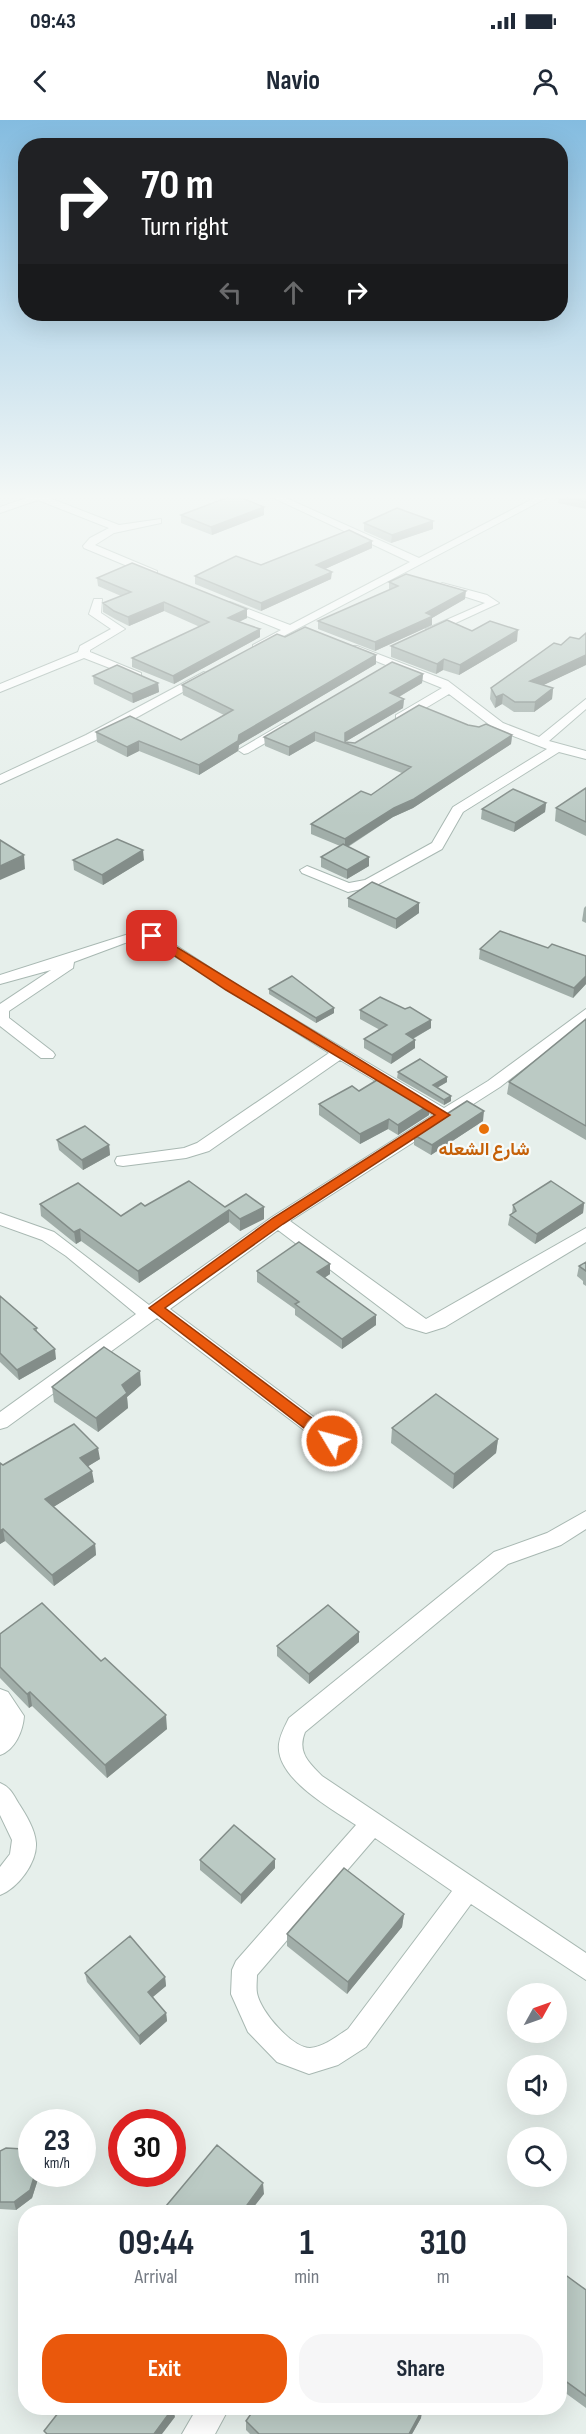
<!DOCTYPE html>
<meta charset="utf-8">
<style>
:root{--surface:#fff;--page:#f6f6f7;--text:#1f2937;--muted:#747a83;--accent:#ea580c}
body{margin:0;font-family:"Sofia Sans Condensed",Vazirmatn,sans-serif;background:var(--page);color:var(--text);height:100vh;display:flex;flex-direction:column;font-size:22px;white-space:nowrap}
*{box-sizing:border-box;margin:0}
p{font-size:20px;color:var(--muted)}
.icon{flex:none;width:33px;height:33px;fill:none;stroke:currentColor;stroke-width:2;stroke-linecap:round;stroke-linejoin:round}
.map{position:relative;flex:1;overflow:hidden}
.panel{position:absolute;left:18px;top:2085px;width:549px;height:210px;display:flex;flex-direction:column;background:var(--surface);border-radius:24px;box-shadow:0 6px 24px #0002}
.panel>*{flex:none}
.top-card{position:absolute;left:18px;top:18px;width:550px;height:183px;border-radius:24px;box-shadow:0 6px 24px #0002;background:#202124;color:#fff;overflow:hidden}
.needle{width:39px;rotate:50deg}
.buttons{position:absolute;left:507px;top:1863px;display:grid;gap:12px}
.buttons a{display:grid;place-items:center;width:60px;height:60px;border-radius:50%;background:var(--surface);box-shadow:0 6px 24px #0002;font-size:30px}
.speed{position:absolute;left:18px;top:1989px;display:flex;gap:12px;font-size:30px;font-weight:700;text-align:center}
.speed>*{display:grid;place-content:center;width:78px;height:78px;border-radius:50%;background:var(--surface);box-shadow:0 6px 24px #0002;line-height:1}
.speed small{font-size:15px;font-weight:400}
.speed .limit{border:9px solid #d22;background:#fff;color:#111}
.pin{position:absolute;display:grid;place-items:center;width:51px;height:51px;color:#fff;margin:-26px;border-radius:12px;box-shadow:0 3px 9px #0006}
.me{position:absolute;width:66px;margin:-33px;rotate:307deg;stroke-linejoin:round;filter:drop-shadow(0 0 4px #0008)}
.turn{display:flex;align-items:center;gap:21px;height:126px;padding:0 24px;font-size:27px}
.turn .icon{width:78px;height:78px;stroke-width:2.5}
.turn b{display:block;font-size:42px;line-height:51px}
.lanes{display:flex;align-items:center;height:57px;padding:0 24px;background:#0003;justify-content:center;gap:30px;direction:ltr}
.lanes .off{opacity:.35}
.eta{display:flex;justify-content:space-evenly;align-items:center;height:102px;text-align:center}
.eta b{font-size:36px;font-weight:700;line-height:42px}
.action{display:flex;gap:12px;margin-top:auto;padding:12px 24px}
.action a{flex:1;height:69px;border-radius:24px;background:var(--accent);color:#fff;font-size:24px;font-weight:700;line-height:69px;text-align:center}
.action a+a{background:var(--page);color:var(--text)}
.status{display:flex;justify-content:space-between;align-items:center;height:42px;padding:0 30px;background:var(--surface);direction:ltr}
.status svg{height:16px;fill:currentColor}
header{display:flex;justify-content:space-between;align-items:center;height:78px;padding:0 24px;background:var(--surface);font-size:27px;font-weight:700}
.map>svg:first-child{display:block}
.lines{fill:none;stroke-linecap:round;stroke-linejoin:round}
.minor-casing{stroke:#a8b8b2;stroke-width:2}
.minor{fill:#fff;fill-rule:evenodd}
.wall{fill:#a1aea9}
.shaded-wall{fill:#838d89}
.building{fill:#bbcac4;stroke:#838d89;stroke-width:1.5}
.route{fill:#ea580c;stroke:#983908;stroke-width:1.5}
.food-dot{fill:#e8710a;stroke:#f7fbf9;stroke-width:2}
.labels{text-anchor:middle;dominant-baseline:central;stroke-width:4.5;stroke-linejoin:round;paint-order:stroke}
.food-label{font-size:18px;font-weight:bold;fill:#c56008;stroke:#f7fbf9}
</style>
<div class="status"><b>09:43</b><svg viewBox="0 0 49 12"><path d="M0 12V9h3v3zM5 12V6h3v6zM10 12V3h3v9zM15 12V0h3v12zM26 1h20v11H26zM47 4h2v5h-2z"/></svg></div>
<header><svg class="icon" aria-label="back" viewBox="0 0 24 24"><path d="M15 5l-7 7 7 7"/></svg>Navio<svg class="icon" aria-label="person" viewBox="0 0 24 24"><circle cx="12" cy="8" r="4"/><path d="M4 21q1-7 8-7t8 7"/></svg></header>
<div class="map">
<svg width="586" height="2314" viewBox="0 0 586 2314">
<rect width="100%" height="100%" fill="#e6efeb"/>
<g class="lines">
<defs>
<path id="minor" d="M41 373H54L47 377 119 405 161 399V403L114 413 95 425 157 451V455H149L84 428 83 426 90 418 109 408 38 380 0 393V387Z
M263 373H275L419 438 544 373H556L257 530 253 529V525L281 510 222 486V482H230L290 505 410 442Z
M442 463 487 475 499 483 434 513H426V509L485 483 438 468 437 466Z
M94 479H102L101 493 125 509 90 530V532L141 553V557H133L84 538 0 572V564L78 532 80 526 111 509 89 494Z
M349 526H357L448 561 503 603 539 617 586 579V589L549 621 586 631V639L559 632 463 692 442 729 375 766 348 772 302 753 300 750 307 746 349 763 365 760 432 723 453 687 547 629 495 609 449 574 404 601H396V595L442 568 349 530Z
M204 552 210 556 208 558 94 621 0 664V655L86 615Z
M284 603 288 604V610L248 633 244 634 238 630Z
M135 812 157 813 235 864 444 988 488 961 586 889V901L500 967 290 1101 426 1199 586 1108V1122L445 1207 426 1213 406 1207 278 1110 170 1189 339 1316 342 1321 339 1326 332 1328 325 1326 157 1198 7 1307 0 1309V1292L136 1194 66 1136 42 1120 0 1105V1093L54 1112 149 1185 272 1097 433 995 340 940 209 1031 186 1038 123 1046 117 1045 115 1041 117 1037 184 1028 197 1023 329 933 149 820 125 823 74 842 73 848 9 891V898L53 932 55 935 53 938H41L0 906V884L51 850 0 864V855Z
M586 1391V1409L561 1425 508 1444 305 1612C297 1632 308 1642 322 1656L586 1833V1860L471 1784 366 1927 338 1945 309 1954 277 1942 248 1912 231 1874 232 1850 236 1841 356 1705C332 1689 275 1658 279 1624 280 1615 285 1606 289 1598L494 1432 547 1413ZM375 1718 452 1771 348 1909C337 1916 324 1927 310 1928 292 1928 260 1891 257 1873 256 1868 257 1860 257 1855Z
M0 1569 8 1572 24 1596C23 1611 15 1630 0 1635Z
M0 1663C10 1667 13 1674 19 1684 26 1695 35 1709 36 1723 37 1743 18 1768 0 1775V1747L10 1734 12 1720 0 1695Z
M197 2288H229L215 2314H182Z"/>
</defs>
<use href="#minor" class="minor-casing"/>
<use href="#minor" class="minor"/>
</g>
<path class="wall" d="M101 373H134L110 377Z
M586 373V389L558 383 559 375Z
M264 387V395L212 415 181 403V395Z
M364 403 433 409 391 423 364 411Z
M372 421V428L325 449 331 459 261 491 195 464V456L261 445Z
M97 458 247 489V498L239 502 260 517 174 564 132 547V538L200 507 164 491 129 506 115 499 103 492V483L121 476 98 466Z
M389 462 465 479 432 498V505L375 531 318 509V501L389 470Z
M472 511 517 521 459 555 443 550 436 554 391 537V526Z
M285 517 376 535V544L239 625 238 631 199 655 139 631 127 637 97 622 96 612 181 620 224 595 183 575 182 565Z
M586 545 543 565 553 568 552 579 534 592H514L502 584 495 588 490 579 491 568Z
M423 554 422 563 399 577 404 579 403 588 345 622 355 623 468 605 512 615 511 624 413 688 393 697 348 727 369 746 347 759 321 747V737L340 726 311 714V704L371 675 402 653 315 621 289 636 265 626 264 617Z
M93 556 158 563 159 572 133 583 94 564Z
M586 668V716L555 701 556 688Z
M546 683 545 692 514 712 481 699 482 689Z
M73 740H144L103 765 74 750Z
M348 778 419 793 396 809 348 787Z
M586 786V803L582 801 584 788Z
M548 828 586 836V864L573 878 479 839 480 829Z
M269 869 334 888V893L316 903 269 874Z
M405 889 431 900V908L413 919 415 928 391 944 364 928V919L380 910 360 899V890Z
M586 899V1020L507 974 509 962Z
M398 952 447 957V962L437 968 451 976V981L444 985 397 958Z
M359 971 429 995 398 1015 388 1009 360 1024 319 995V984Z
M483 1001 431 1035 414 1025V1015Z
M57 1020 109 1025 110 1035 83 1050 59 1030Z
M584 1083 583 1093 535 1124 508 1105 510 1095 512 1094 513 1085Z
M40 1084 121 1096 145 1086 264 1087V1099L240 1111 229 1102 139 1163 81 1121 76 1124 41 1096Z
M586 1142V1166L583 1164V1161L577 1156 579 1146Z
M330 1144V1154L324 1158 376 1205 342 1229 295 1195V1189L257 1162V1151Z
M0 1176 37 1208V1212L56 1239 19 1260 0 1242Z
M141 1265 127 1277 128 1288 98 1312 54 1282 52 1267Z
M392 1308 498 1319 496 1333 453 1369 391 1323Z
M100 1339 88 1346 94 1362 53 1387 95 1424 96 1435 54 1466 5 1421 0 1424V1343L3 1345Z
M0 1514 167 1609 107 1658 32 1586 29 1588 0 1558Z
M359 1522 309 1564 277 1536V1526Z
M275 1739V1748L241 1784 200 1750V1740Z
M404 1794 402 1807 347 1874 287 1826V1814Z
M85 1853 165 1857 166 1866 153 1877 166 1893 167 1901 140 1925 87 1862Z
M0 2031 38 2059 32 2078 16 2090 0 2089Z
M560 2151 586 2170V2288L560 2269Z
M421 2298 412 2314H250L246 2310V2301Z"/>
<path class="shaded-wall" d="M110 373H134L110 377Z
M264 387V395L212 415 211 407Z
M433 401V409L391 423 392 415Z
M372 421V428L316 453V445Z
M332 452 331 459 261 491V483Z
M466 471 465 479 432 498V505L375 531V522Z
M164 482V491L129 506 128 497Z
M247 489V498L228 507V498Z
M260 509V517L174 564 173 556Z
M518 510 517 521 459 555 460 545Z
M376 535V544L239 625 238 631 199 655V645L239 615Z
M586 535V545L529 572 530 561Z
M444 539 443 550 436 554 437 544Z
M423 554 422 563 390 582V573Z
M158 563 159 572 133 583 132 574Z
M553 568 552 579 534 592 535 582Z
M503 574 502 584 495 588 496 577Z
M404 579 403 588 345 622V613Z
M315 612V621L289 636V627Z
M512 615 511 624 413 688 393 697 345 728V719L394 688Z
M139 621V631L127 637V627Z
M546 683 545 692 514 712 515 703Z
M143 730 144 740 103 765 102 755Z
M24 735 25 749 0 760V746Z
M369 737V746L347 759V750Z
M419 783V793L396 809V799Z
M586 856V864L573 878 574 868Z
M334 888V893L316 903V898Z
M431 900V908L405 923 406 914Z
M415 920V928L391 944 392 935Z
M447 957V962L433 970V965Z
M451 976V981L444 985V980Z
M429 985V995L398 1015V1005Z
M484 991 483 1001 431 1035 432 1025Z
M389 999 388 1009 360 1024V1014Z
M109 1025 110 1035 83 1050 82 1040Z
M584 1083 583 1093 535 1124 537 1114Z
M264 1087V1099L240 1111V1099Z
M229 1090V1102L139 1163 138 1151Z
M80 1109 81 1121 76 1124 74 1112Z
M330 1144V1154L317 1163V1152Z
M376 1195V1205L342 1229V1219Z
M55 1229 56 1239 19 1260 17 1250Z
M140 1251 141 1265 127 1277 128 1288 98 1312 96 1298 122 1265Z
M498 1319 496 1333 453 1369 454 1354Z
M98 1328 100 1339 82 1350 80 1338Z
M92 1351 94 1362 47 1391 45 1379Z
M3 1409 5 1421 0 1424V1411Z
M95 1424 96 1435 54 1466 52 1455Z
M359 1512V1522L309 1564V1554Z
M30 1572 32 1586 29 1588 27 1574Z
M166 1595 167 1609 107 1658 105 1645Z
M275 1739V1748L241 1784V1775Z
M404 1794 402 1807 347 1874 348 1862Z
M165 1857 166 1866 149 1880 148 1872Z
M166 1893 167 1901 140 1925 139 1916Z
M35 2054H36L38 2059 32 2078 16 2090 14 2082Z
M263 2063 264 2074 250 2092H242Z
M173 2288 175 2297 162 2314H154Z
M423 2288 421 2298 412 2314H409Z"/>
<path class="building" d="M568 373H586V382L559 375Z
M234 375 264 387 211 407 181 395Z
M397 388 433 401 392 415 364 403Z
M349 410 372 421 316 445 332 452 261 483 195 456 236 436 261 445Z
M132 443 247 489 228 498 260 509 173 556 132 538 209 502 164 482 128 497 114 491 103 483 131 472 97 458Z
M406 454 466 471 426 493 433 496 375 522 318 501 398 466 389 462Z
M447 500 472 511 490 501 518 510 460 545 444 539 437 544 391 526Z
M305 507 376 535 239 615 238 621 199 645 139 621 127 627 96 612 130 596 181 620 233 590 182 565 277 514 285 517Z
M586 513V535L530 561 553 568 535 582H515L503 574 496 577 491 568 554 523 561 525 570 517 579 519Z
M392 542 423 554 390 573 404 579 345 613V622L355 623 419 585 468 605 479 607 486 604 512 615 414 679 394 688 345 719 311 704 361 671 371 675 411 647 315 612 289 627 264 617Z
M117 545 158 563 132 574 93 556Z
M586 668V702L556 688Z
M513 669 546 683 515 703 482 689Z
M117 719 143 730 102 755 73 740Z
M0 720 24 735 0 746Z
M343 724 369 737 347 750 321 737Z
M372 762 419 783 396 799 348 778Z
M500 811 548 828 552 824 586 836V856L574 868 480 829Z
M292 856 334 888 316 898 269 869Z
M380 877 405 889 410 887 431 900 406 914 415 920 392 935 364 919 387 905 360 890Z
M586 899V1006L509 962Z
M420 939 447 957 433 965 451 976 444 980 398 952Z
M382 957 429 985 398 1005 389 999 360 1014 319 984 352 966 359 971Z
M467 981 484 991 432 1025 414 1015Z
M85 1006 109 1025 82 1040 57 1020Z
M189 1061 225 1087 246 1074 264 1087 240 1099 229 1090 138 1151 80 1109 74 1112 40 1084 78 1063 121 1096 141 1083 145 1086Z
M551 1061 584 1083 537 1114 510 1095 516 1091 513 1085Z
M299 1122 330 1144 317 1152 376 1195 342 1219 295 1184 299 1182 257 1151Z
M586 1142V1151L579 1146Z
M0 1176 37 1208 34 1209 55 1229 17 1250 0 1233Z
M104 1227 140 1251 122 1265 127 1273 96 1298 52 1267Z
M436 1274 498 1319 454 1354 392 1308Z
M74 1304 98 1328 80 1338 92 1351 45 1379 95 1424 52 1455 3 1409 0 1411V1343L3 1345Z
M42 1483 101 1541 105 1538 166 1595 105 1645 30 1572 27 1574 0 1547V1514Z
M328 1485 359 1512 309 1554 277 1526Z
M234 1705 275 1739 241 1775 200 1740Z
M344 1748 404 1794 348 1862 287 1814Z
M130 1816 165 1857 148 1872 166 1893 139 1916 85 1853Z
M217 2025 263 2063 242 2092H161Z
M6 2028 23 2029 32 2040V2054H35L30 2070 14 2082H0V2031Z
M560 2151 586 2170V2276L560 2257Z
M62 2288H173L154 2314H47L44 2311Z
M255 2288H423L409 2314H259L246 2301Z"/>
<linearGradient id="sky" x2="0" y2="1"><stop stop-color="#84bce0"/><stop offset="0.54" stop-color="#f4f8f6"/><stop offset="1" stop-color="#f4f8f6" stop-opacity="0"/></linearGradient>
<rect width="586" height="697" fill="url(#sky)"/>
<path class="route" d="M152 812 450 995 283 1104 165 1188 337 1317 339 1321 337 1325H326L149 1188 273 1098 435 995 226 870 148 818V813Z"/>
<circle class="food-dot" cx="484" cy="1009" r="6"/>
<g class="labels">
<g class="food-label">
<text x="484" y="1029">شارع الشعله</text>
</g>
</g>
</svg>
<div class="buttons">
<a><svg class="needle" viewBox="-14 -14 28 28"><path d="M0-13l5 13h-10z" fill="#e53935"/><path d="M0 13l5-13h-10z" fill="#747a83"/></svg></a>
<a><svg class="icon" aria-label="sound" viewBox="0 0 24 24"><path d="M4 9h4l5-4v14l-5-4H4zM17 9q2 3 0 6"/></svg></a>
<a><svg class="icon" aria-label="search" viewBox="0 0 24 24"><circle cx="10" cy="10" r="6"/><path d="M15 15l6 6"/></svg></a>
</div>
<div class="speed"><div>23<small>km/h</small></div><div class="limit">30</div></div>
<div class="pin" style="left:152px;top:816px;background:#d93025"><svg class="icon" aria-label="arrive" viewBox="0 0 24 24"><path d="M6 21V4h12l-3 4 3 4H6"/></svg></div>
<svg class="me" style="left:332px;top:1321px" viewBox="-20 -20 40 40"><circle r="17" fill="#ea580c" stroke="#fff" stroke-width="3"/><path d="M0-11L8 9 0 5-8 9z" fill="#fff"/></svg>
<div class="top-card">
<div class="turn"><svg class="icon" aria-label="right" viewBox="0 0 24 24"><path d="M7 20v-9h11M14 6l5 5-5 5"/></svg><div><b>70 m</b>Turn right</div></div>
<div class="lanes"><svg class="icon off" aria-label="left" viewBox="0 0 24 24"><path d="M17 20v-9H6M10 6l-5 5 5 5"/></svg><svg class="icon off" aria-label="ahead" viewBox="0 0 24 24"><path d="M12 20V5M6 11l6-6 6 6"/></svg><svg class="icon" aria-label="right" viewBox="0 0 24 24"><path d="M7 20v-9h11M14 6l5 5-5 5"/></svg></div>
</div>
<section class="panel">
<div class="eta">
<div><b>09:44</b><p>Arrival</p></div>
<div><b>1</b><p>min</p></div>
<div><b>310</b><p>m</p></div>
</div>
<div class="action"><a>Exit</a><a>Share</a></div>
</section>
</div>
